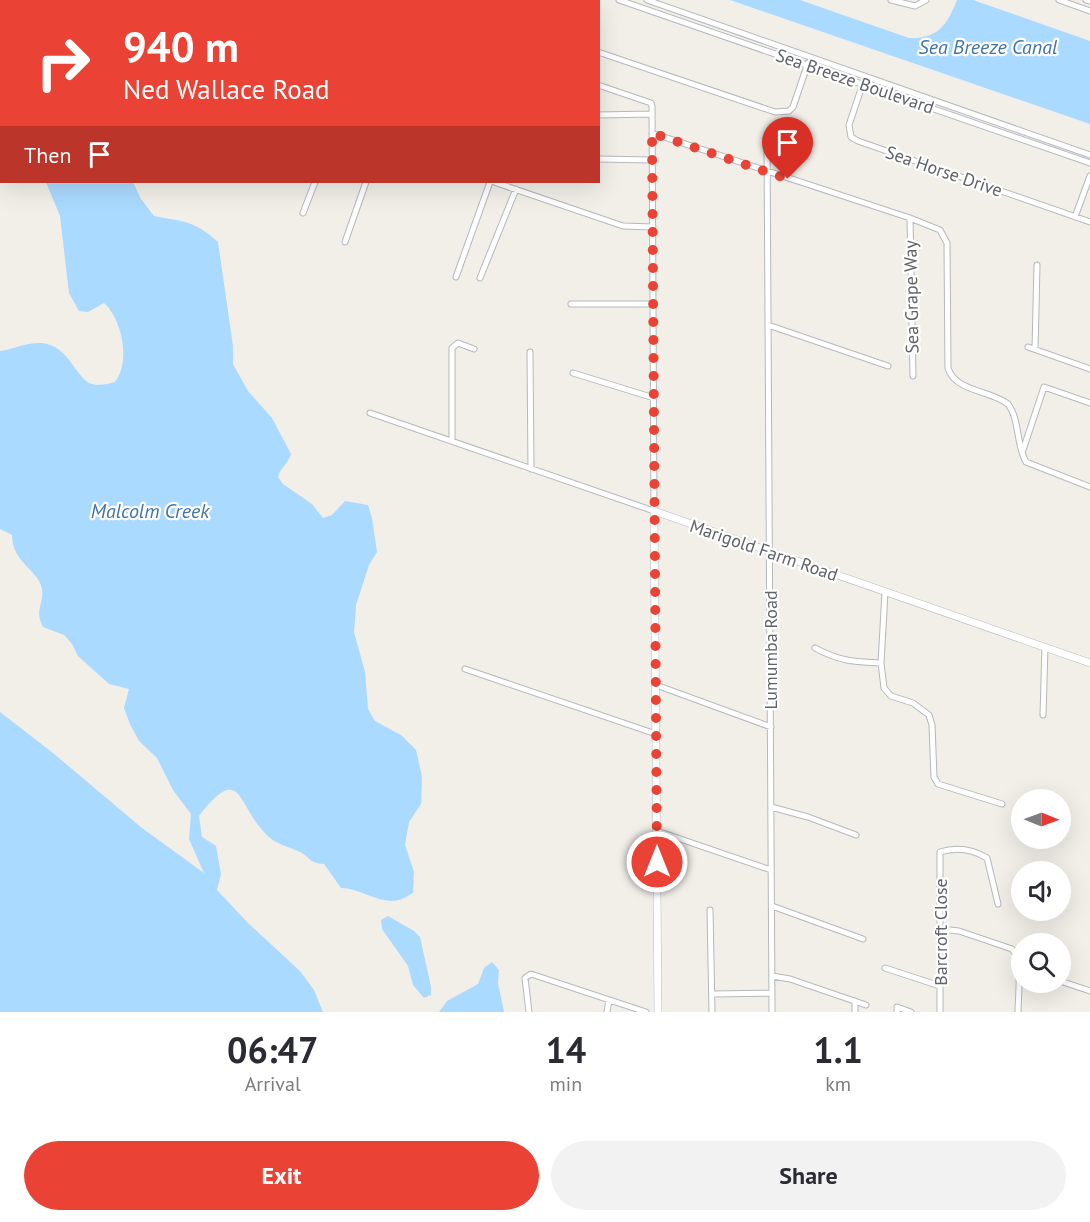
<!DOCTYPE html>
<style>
:root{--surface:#fff;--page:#f2f2f3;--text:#2b2b33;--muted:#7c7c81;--accent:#ea4335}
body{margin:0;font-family:"PT Sans",sans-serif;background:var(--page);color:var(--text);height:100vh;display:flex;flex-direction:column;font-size:22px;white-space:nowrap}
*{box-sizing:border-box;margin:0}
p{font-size:20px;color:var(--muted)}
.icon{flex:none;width:33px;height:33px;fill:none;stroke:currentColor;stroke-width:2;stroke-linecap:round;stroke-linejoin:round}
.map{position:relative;height:1012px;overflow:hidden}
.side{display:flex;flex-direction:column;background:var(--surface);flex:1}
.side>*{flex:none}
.top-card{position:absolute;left:0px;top:0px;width:600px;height:183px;box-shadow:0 6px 24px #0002;background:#ea4335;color:#fff;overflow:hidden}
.needle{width:39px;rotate:91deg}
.controls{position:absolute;left:1011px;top:789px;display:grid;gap:12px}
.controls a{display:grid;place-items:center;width:60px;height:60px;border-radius:50%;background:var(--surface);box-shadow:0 6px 24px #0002;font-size:30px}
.pin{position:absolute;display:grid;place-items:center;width:51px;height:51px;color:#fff;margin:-62px -26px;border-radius:50% 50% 50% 0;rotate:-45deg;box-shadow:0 0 6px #0007}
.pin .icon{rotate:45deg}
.me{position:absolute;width:66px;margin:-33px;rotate:0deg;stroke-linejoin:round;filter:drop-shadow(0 0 4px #0008)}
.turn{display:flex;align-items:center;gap:21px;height:126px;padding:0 24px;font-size:27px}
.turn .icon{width:78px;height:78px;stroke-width:2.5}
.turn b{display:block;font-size:42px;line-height:51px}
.then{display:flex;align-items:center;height:57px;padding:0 24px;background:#0003;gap:12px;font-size:22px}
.eta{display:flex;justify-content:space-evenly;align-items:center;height:102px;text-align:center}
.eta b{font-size:36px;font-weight:800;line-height:42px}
.action{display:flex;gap:12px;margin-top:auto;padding:12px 24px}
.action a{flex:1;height:69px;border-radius:36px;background:var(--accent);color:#fff;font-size:24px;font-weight:800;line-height:69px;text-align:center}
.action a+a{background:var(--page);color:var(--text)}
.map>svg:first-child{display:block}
.water{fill:#aadaff}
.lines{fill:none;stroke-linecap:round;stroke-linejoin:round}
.street-casing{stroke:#b5b8bc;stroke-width:7}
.secondary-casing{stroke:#b6babf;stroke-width:8}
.street{stroke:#fff;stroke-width:5}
.secondary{stroke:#fff;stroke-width:7}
.route{stroke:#ea4335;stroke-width:10;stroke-dasharray:0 18}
.labels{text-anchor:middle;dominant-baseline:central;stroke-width:4.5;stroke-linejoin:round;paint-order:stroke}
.street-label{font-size:18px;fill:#5f6368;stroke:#fff}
.water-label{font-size:20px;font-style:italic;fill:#4174aa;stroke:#fff}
</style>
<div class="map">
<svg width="1090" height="1012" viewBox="0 0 1090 1012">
<rect width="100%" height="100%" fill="#f1efe8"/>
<path class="water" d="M0 0H166L167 1 2 2 1 135Z
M730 0H800L909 38C938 39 947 25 957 0H973L1090 41V124Z
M46 182H133L141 199 154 216C184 222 194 220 218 242L233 346V364L248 391 272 418 291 454C288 464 280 468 278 477L283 484 312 504 323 518 332 515 345 501 368 505 372 518 377 552 369 565 356 605 354 632 365 672 368 709 375 721 401 735 416 750 422 777 421 804 409 822 405 845 414 872 413 893C409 895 404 899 399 900 380 905 360 888 341 888L324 864C309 863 311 858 300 852 286 845 275 845 264 832 237 804 241 762 199 816L202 837 216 846 221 874 217 890 249 924 300 971 314 990 323 1012H0V712L53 753 142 828 204 873 189 839 191 814 173 790 157 758 139 741 130 724 124 708 129 689 109 684 78 656 72 644 64 635 43 627C34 610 44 605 42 589 39 570 12 563 12 535L0 529V351C14 349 27 342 42 343 70 346 76 380 92 384 99 386 108 384 115 382 131 362 122 319 104 303L88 312 79 311 69 293 60 216Z
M388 916 414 931 420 937 431 987V995L424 998 413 985 408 966 382 929 381 920Z
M492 962 499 970 498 983 504 1012H439L447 1001 478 984 484 968Z"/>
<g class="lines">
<defs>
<path id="street" d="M619 0 1090 163
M647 0 1090 155
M891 0 915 6 926 0
M1059 0 1090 11
M1086 0 1090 1
M313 2 314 0
M545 2V0
M598 52 775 112 789 111 793 107 808 63
M863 83 849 125 851 137 858 141 1090 222
M598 115 652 114
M652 133 910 218 940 230 947 243 948 368C955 392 991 390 1008 404 1020 420 1016 445 1026 462L1090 487
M767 144 772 1012
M598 159 652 160
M494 182 623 226 653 227
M303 213 315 182
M1075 217 1090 176
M910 218 913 376
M345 242 366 182
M456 277 490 182
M480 278 516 189
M571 304H653
M768 325 888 366
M1028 347 1090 369
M1035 349 1037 265
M530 352 531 469
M573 373 654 398
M370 413 654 511 652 106 651 103 598 85
M452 441V348L458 343 474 349
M1023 450 1044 387 1090 403
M885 592 881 663 884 688 891 696 913 703 929 715 932 725 934 777 938 784 1002 804
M815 648C839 661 854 662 881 663
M465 669 656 734
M656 685 771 727
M1043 715 1045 647
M771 807 808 817 856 835
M657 831 771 870
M772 906 863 939
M710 910 712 1012
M940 929 959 931 1012 949C1023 961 1018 996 1018 1012
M885 968 940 986
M772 976 790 979 866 1005
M1060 981 1090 991
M712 994 772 993
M855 1001V1012
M529 1012 525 978 531 974 646 1012
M607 1012 609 1000
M897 1012V1007L911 1012
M940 1012V852C956 847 972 849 987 858L998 904"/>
<path id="secondary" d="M658 1012 654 511 1090 663"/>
</defs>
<use href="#street" class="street-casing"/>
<use href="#secondary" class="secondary-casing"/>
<use href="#street" class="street"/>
<use href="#secondary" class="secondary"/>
</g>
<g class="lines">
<path class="route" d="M657 862 652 133 788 179"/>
</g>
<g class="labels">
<g class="street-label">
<text transform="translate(855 81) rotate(19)">Sea Breeze Boulevard</text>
<text transform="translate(944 171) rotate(19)">Sea Horse Drive</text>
<text transform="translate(911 297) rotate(-91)">Sea Grape Way</text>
<text transform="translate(764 550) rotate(19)">Marigold Farm Road</text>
<text transform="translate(770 650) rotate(-90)">Lumumba Road</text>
<text transform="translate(940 932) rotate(-90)">Barcroft Close</text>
</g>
<g class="water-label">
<text x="988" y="47">Sea Breeze Canal</text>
<text x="150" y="511">Malcolm Creek</text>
</g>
</g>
</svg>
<div class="controls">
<a><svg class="needle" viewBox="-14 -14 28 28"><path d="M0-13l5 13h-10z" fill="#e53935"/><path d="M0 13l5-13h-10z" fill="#7c7c81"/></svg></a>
<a><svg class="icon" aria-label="sound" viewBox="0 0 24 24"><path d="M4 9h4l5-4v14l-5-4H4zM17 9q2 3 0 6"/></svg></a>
<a><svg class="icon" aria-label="search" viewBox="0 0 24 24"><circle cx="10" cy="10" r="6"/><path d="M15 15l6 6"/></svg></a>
</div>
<div class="pin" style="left:788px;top:179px;background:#d93025"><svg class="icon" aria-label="arrive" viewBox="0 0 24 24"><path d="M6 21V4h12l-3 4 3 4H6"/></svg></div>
<svg class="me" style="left:657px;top:862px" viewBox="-20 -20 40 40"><circle r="17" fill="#ea4335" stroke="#fff" stroke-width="3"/><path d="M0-11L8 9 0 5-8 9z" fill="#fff"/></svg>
<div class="top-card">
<div class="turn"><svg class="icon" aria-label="right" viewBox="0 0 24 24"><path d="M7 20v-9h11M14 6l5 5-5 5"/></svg><div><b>940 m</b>Ned Wallace Road</div></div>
<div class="then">Then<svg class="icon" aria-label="arrive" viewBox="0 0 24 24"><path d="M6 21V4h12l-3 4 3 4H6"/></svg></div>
</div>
</div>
<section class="side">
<div class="eta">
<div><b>06:47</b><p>Arrival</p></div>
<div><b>14</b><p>min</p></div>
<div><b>1.1</b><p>km</p></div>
</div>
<div class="action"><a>Exit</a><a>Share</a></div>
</section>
